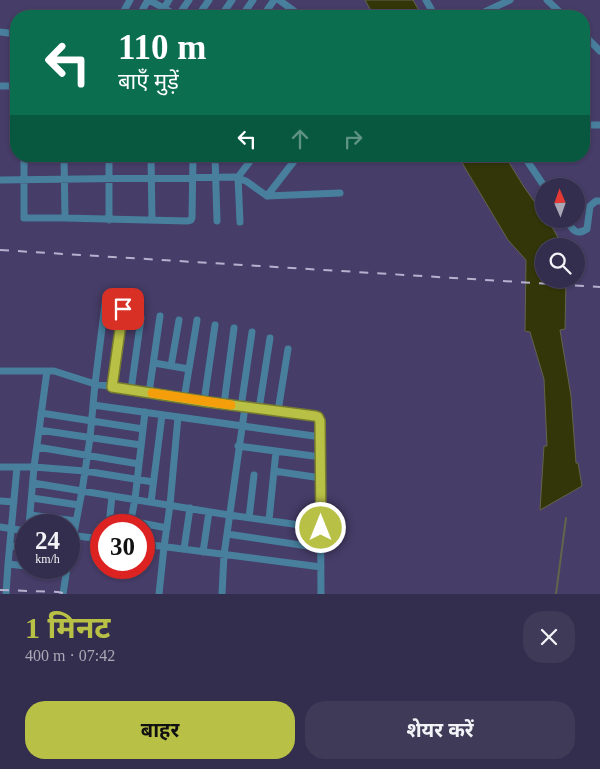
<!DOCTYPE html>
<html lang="hi">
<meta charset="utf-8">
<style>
:root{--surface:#342e4e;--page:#3f3a58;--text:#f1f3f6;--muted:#a9a8b6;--line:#4e4a66;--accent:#b9c046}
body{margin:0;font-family:"Times New Roman","Noto Sans Devanagari",serif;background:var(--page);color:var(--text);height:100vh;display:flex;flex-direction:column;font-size:19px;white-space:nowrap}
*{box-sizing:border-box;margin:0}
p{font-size:16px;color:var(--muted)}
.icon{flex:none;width:28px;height:28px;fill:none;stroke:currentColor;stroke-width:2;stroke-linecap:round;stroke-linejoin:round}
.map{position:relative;height:594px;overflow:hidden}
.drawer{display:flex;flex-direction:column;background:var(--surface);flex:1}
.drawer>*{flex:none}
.guide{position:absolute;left:10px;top:10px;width:580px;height:152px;border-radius:20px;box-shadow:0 1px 4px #0004,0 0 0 1px var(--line);background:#0b6e4f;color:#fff;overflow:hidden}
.needle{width:32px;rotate:358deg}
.controls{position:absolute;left:535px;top:178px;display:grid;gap:10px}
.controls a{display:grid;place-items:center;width:50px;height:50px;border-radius:50%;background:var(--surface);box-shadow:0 1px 4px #0004,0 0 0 1px var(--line);font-size:25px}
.speed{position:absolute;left:15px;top:514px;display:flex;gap:10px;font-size:25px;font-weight:700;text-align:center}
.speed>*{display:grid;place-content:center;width:65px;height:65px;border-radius:50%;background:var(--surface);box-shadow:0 1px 4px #0004,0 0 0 1px var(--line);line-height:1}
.speed small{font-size:12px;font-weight:400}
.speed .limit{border:8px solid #d22;background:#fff;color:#111}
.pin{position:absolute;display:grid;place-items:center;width:42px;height:42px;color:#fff;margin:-21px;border-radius:10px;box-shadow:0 2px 8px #0006}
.me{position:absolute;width:55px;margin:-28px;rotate:0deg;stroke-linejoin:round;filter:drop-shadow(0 0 4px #0008)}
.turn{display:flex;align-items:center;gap:18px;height:105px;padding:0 25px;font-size:22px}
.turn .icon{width:65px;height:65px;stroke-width:2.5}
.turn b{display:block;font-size:35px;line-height:42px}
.lanes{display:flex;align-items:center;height:48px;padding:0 25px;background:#0003;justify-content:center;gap:25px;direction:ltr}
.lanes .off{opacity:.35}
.round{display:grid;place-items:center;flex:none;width:52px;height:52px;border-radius:20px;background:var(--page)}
.summary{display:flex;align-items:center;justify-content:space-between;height:85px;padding:0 25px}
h1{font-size:30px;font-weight:700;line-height:38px;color:var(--accent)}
.cta{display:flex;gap:10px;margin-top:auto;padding:10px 25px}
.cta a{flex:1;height:58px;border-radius:20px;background:var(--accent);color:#111;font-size:20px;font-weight:700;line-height:58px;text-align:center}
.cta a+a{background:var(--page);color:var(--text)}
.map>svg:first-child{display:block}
.water{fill:#333609;stroke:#63644c}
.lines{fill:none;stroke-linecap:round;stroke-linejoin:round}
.stream{stroke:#63644c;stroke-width:2}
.minor{stroke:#477f9d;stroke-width:7}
.rail{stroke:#b6b1cf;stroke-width:2;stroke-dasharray:9 9;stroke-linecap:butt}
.route-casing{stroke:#787d2e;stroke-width:12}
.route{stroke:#b9c046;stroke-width:9}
.slow{stroke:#f59e0b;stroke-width:9}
</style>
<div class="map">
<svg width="600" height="594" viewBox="0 0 600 594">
<rect width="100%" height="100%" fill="#463d68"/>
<path class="water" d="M365 0H413L422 16H374Z
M458 156H505L524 187 544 215V219H547L548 220 563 246H544V279H566L565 329 560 330 571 396 576 463H578L582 486 540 510 544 446H547L544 379 530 332 525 331 526 260 508 240Z"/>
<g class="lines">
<path class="stream" d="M556 594 566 518"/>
<path class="minor" d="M149 0 178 16
M279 0 301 16
M426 0 435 16
M547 0 564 16
M121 16 130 0
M139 16 148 0
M159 16 169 0
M178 16 189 0
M198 16 209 0
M221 16 232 0
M242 16 253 0
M263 16 274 0
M284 16 290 8
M476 16 510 0
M0 32 16 34
M584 35 600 51
M0 86H16
M592 125H600
M24 156V218H65L187 221 191 220 192 218 193 156
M64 156 65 218
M109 156V220
M151 156 152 220
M215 156 217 221
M345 156V157
M524 156 544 186
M231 158 232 156
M0 180 235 177 246 181 267 196 340 193
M267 196 298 156
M566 219C572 228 575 237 587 229L590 206 596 201H600
M240 222 238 177 254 156
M154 363 189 369
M171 366 179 320
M0 371H54L95 384 208 402 318 417 320 421 321 594
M112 387 123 309
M131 390 141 318
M149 393 160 316
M184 399 197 320
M204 402 215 325
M224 404 234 328
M93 405 321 437
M241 407 252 332
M259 409 270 338
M278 411 288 349
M41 413 143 429
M39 430 141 445
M238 446 321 457
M37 447 139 464
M0 467H34L85 471 153 482
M274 471 321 478
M33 483 229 515 321 528
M32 498 79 505
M0 501 14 502
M151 502 162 415
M30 515 76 521
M249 518 254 475
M269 520 276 451
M131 521 167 528
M29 525 34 467 47 371
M109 525 112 496
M130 525 135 499 145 412
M0 527 26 531
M227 534 321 548
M69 535 101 539
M144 544 321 567
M10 546 26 547
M184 549 190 508
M203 552 209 512
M69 559 82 491 90 438 95 384 106 296
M8 564 26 566
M37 568 66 571
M6 594 8 564 17 467
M63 594 67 568
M159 594 164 547 170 505 178 417
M222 594 224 555 245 407"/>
<path class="rail" d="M0 250 600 287
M0 590 58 592 67 594"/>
</g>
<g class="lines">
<defs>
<path id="route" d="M123 309 112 387 208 402 315 416 318 417 320 421 321 528"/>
</defs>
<use href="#route" class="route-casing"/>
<use href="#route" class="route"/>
<path class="slow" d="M152 393 231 405"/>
</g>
</svg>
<div class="controls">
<a><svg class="needle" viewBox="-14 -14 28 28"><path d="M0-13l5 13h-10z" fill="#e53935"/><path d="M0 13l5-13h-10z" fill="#a9a8b6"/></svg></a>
<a><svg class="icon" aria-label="search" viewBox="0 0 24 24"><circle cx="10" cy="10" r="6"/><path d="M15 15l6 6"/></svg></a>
</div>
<div class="speed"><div>24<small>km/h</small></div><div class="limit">30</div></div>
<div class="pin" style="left:123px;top:309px;background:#d93025"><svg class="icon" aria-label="arrive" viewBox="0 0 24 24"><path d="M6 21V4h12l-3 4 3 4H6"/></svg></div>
<svg class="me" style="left:321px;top:528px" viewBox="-20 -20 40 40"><circle r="17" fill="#b9c046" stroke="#fff" stroke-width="3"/><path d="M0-11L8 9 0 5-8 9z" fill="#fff"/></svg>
<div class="guide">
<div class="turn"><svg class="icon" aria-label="left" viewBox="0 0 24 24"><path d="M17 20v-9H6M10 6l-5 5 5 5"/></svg><div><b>110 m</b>बाएँ मुड़ें</div></div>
<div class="lanes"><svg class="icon" aria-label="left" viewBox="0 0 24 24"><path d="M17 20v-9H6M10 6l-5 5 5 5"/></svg><svg class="icon off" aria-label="ahead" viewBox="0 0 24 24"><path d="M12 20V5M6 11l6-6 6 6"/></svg><svg class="icon off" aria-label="right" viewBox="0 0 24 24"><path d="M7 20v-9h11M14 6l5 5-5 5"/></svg></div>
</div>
</div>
<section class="drawer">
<div class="summary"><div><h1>1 मिनट</h1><p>400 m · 07:42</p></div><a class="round"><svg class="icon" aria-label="close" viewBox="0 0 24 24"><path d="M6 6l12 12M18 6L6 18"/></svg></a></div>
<div class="cta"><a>बाहर</a><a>शेयर करें</a></div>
</section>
